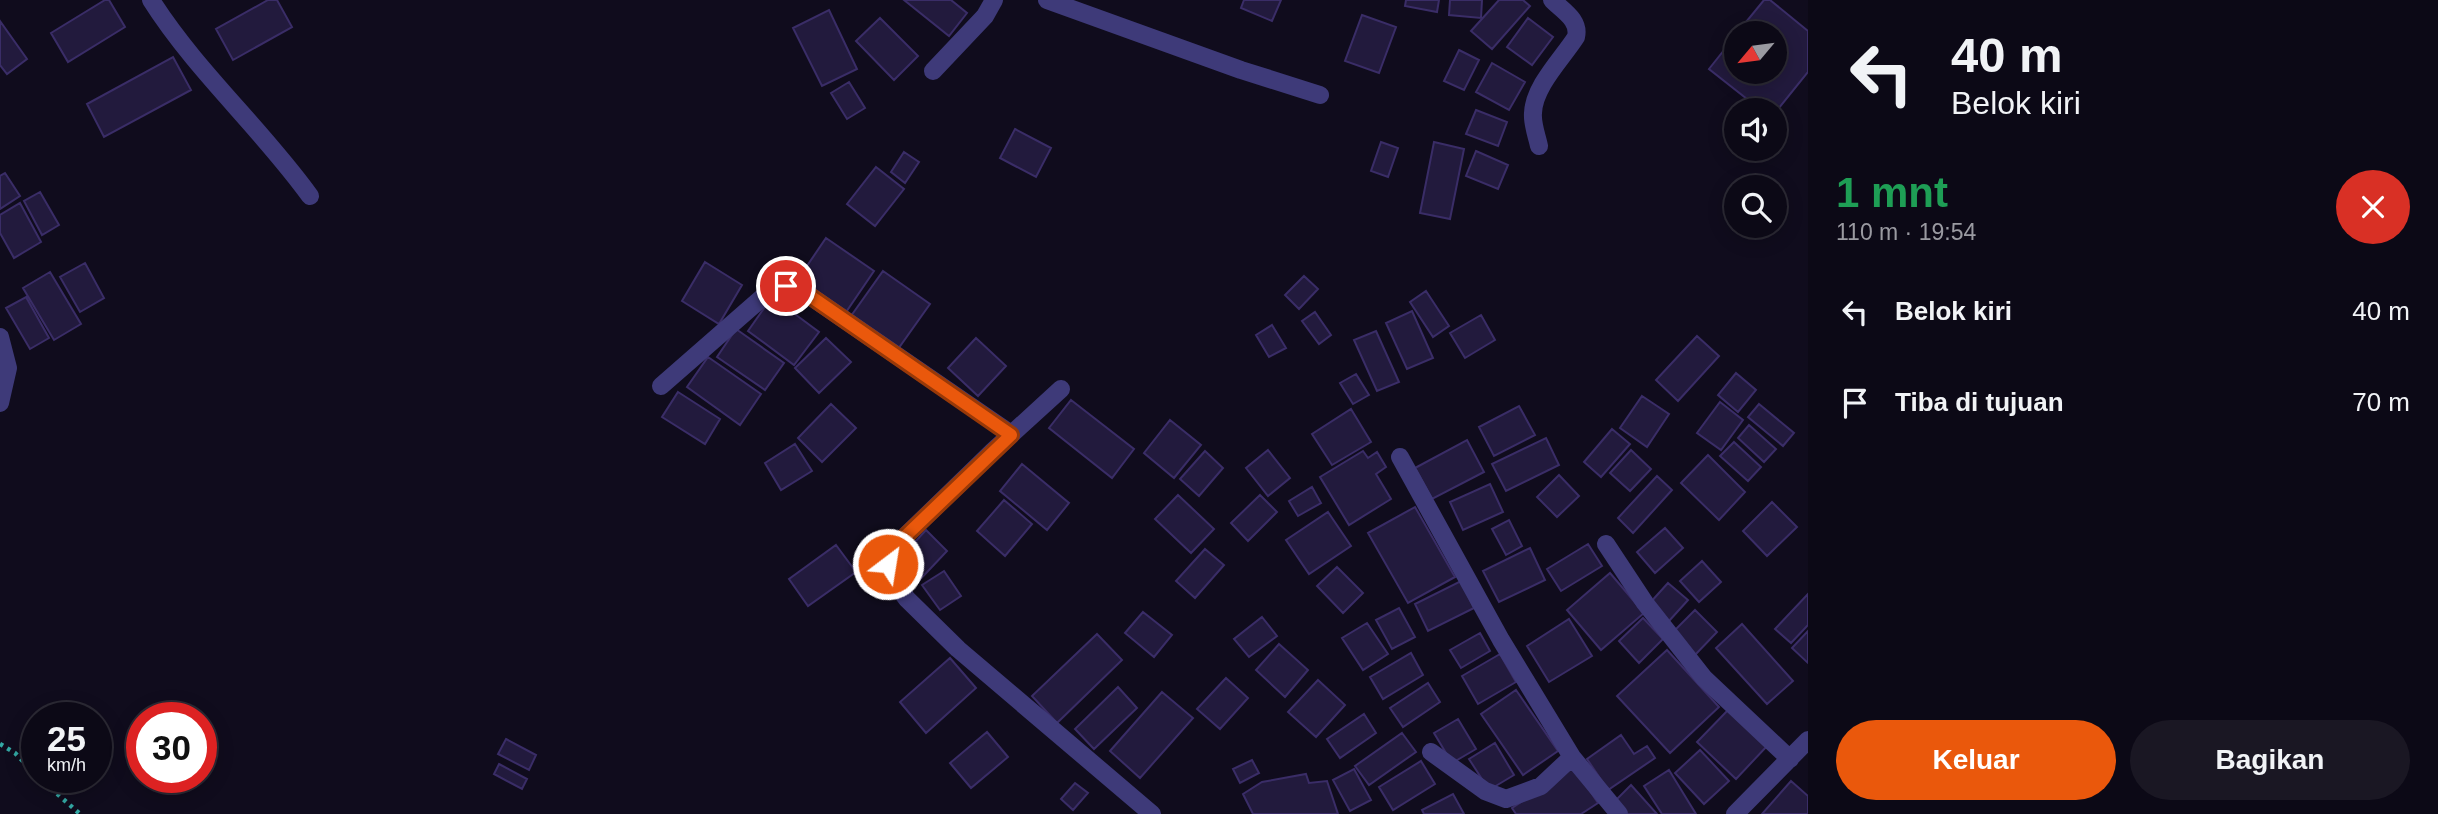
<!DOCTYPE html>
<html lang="id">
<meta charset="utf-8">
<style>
:root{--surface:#0c0916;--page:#1a1723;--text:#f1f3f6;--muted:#9a9aa1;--line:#2c2a35;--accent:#ea580c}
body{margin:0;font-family:Helvetica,sans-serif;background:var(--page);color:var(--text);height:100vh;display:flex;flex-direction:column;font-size:26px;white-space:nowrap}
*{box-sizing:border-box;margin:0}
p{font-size:23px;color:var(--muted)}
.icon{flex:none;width:38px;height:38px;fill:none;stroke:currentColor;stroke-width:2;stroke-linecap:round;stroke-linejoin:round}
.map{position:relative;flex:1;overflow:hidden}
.details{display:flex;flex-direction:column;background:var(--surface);width:630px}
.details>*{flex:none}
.hud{background:#0c0916;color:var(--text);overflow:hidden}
.needle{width:46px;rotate:241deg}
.controls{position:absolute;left:1724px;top:21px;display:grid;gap:14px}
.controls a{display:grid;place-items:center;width:63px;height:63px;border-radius:50%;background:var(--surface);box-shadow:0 4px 18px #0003,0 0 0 2px var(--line);font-size:35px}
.speed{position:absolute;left:21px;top:702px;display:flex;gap:14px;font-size:35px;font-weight:700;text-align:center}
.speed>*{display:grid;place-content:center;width:91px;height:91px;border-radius:50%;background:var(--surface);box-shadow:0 4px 18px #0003,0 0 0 2px var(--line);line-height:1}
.speed small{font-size:18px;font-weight:400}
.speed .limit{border:10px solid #d22;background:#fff;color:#111}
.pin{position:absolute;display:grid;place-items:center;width:60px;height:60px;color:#fff;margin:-30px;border:4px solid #fff;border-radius:50%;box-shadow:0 2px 7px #0007}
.me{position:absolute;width:77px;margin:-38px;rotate:31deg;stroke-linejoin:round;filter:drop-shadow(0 0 5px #0008)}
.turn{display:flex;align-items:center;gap:24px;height:147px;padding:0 28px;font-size:32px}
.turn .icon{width:91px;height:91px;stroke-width:2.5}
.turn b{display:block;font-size:49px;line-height:60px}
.round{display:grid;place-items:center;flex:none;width:74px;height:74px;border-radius:37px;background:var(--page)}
.overview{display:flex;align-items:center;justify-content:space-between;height:119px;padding:0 28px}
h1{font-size:42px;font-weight:700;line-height:52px;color:#1e9e55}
.cta{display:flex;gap:14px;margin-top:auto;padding:14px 28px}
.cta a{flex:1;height:80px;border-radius:42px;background:var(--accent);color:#fff;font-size:28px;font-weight:700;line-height:80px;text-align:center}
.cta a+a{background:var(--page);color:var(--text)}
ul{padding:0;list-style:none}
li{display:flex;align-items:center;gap:21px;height:91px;padding:0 28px}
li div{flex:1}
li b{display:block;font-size:26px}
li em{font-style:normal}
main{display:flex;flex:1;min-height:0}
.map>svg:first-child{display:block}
.building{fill:#221a3d;stroke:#3a2d67;stroke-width:2}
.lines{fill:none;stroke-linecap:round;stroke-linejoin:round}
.path{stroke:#33a8a4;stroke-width:4.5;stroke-dasharray:3.5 5;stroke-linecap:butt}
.minor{stroke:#3e3a79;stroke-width:18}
.route-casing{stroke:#983908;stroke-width:18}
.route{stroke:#ea580c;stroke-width:12}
</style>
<main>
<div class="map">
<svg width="1808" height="814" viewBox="0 0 1808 814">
<rect width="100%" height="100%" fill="#100c1d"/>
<path class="building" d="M105 0H109L125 27 68 62 51 33Z
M268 0H277L292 27 233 60 216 29Z
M904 0H951L967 13 949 36Z
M1244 0H1281L1272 21 1241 8Z
M1406 0H1439L1437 12 1405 6Z
M1450 0H1482L1481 18 1449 15Z
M1499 0H1523L1530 6 1492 49 1471 31Z
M1764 0H1770L1808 31V72L1774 114V110H1761L1709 69 1736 35V72H1774V33H1737Z
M829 10 857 69 822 86 793 28Z
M1362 15 1396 27 1379 73 1345 61Z
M880 18 918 56 894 80 856 41Z
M1528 18 1553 37 1532 65 1507 47Z
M0 21 27 59 7 74 0 65Z
M1459 50 1479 60 1464 90 1444 81Z
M173 57 191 90 104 137 87 104Z
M1492 63 1525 82 1509 110 1476 92Z
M849 82 865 108 847 119 831 93Z
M1476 110 1507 122 1498 146 1466 134Z
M1015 129 1051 148 1036 177 1000 158Z
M1381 142 1398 148 1388 177 1371 171Z
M1434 142 1464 149 1450 219 1420 213Z
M1476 151 1508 165 1498 189 1466 176Z
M904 152 919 162 905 183 891 172Z
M876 167 904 189 875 226 847 204Z
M5 173 20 196 0 209V176Z
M40 192 59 225 42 235 24 201Z
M20 203 41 242 14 258 0 233V215Z
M826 238 874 271 844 315 796 282Z
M705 262 742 285 719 324 682 301Z
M85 263 104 298 80 312 60 277Z
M883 271 930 304 898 349 851 316Z
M50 272 81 324 54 340 23 288Z
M1304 276 1318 289 1299 309 1285 295Z
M1426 291 1449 326 1433 337 1410 302Z
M26 297 49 338 30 349 6 308Z
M772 297 819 332 794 365 748 331Z
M1412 311 1433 358 1407 369 1386 323Z
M1315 312 1331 335 1319 344 1302 321Z
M1481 315 1495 340 1465 358 1450 333Z
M1272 325 1286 348 1269 357 1256 335Z
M736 329 784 363 765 390 717 357Z
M1376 331 1399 382 1377 391 1354 340Z
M1697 336 1719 356 1678 401 1656 380Z
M826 338 851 362 819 393 795 368Z
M976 338 1006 366 978 396 948 368Z
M708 357 761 394 740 425 687 387Z
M1736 373 1756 390 1738 412 1718 395Z
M1356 374 1369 395 1353 404 1340 383Z
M678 392 720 419 705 444 662 417Z
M1642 396 1669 414 1647 447 1620 428Z
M1071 400 1134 449 1112 478 1049 428Z
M1720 402 1743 420 1721 450 1697 433Z
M831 404 856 428 822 462 798 438Z
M1759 404 1794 433 1783 446 1748 417Z
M1519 406 1535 435 1494 456 1479 427Z
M1351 409 1371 442 1332 465 1312 434Z
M1170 420 1201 445 1174 478 1144 453Z
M1749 425 1776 449 1764 462 1738 438Z
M1612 429 1630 444 1601 477 1584 462Z
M1546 438 1559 465 1506 491 1492 464Z
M1467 440 1484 472 1432 499 1415 468Z
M1734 442 1761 467 1748 481 1720 456Z
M795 444 812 471 781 490 765 463Z
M1268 450 1290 478 1268 496 1246 468Z
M1631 450 1651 469 1630 491 1610 473Z
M1205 451 1223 468 1199 496 1180 479Z
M1363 451 1368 458 1377 452 1386 467 1376 474 1391 499 1349 525 1320 477Z
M1708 455 1745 492 1719 520 1681 483Z
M1022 464 1069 503 1047 530 1000 491Z
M1559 475 1579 496 1557 517 1537 497Z
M1657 476 1672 490 1633 533 1618 518Z
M1490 484 1503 512 1463 530 1450 502Z
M1312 487 1321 503 1298 516 1289 501Z
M1178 495 1214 529 1191 553 1155 519Z
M1260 495 1277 512 1248 541 1231 523Z
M1004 500 1032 524 1005 556 977 531Z
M1772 502 1797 527 1767 556 1743 531Z
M1415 507 1455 577 1408 603 1368 533Z
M1328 512 1351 546 1309 574 1286 540Z
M1509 520 1522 546 1506 555 1492 529Z
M1665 528 1683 548 1655 573 1637 552Z
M926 530 947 551 912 588 891 568Z
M1588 544 1602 566 1561 591 1547 569Z
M836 545 856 572 808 606 789 579Z
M1530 548 1545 580 1499 602 1483 571Z
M1205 549 1224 565 1195 598 1176 581Z
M1702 561 1721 582 1699 602 1680 581Z
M1337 567 1363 593 1343 613 1317 586Z
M944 571 961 596 940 610 922 585Z
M1610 573 1644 613 1601 650 1567 610Z
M1461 581 1474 608 1428 631 1415 604Z
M1668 583 1688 600 1669 621 1649 604Z
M1808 594V625L1791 643 1775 629Z
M1399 608 1415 637 1392 649 1376 620Z
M1695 610 1717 632 1695 655 1673 632Z
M1143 612 1172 635 1154 657 1125 633Z
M1262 617 1277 636 1249 657 1234 639Z
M1643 618 1663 639 1639 663 1619 641Z
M1569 619 1592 656 1549 682 1527 646Z
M1367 623 1388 654 1363 670 1342 638Z
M1742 624 1793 681 1767 704 1716 648Z
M1808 631V663L1792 648Z
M1480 633 1490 651 1461 668 1450 650Z
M1097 634 1122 660 1057 723 1032 696Z
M1279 644 1308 670 1285 697 1256 670Z
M1667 650 1719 707 1670 753 1617 696Z
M1411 653 1423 675 1383 699 1370 677Z
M1500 654 1516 682 1478 704 1462 676Z
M950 658 976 688 926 733 900 702Z
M1226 678 1248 698 1220 729 1197 709Z
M1318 680 1345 705 1316 737 1288 712Z
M1428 683 1440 702 1403 727 1390 708Z
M1118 687 1137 708 1094 749 1075 729Z
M1516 690 1558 751 1523 775 1481 714Z
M1162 692 1193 718 1140 778 1110 751Z
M1730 708 1768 745 1736 779 1697 742Z
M1364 714 1376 733 1340 758 1327 739Z
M1458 719 1476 749 1452 763 1434 733Z
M987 732 1008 757 971 788 950 763Z
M1402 733 1416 752 1369 785 1355 766Z
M1621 735 1634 754 1647 746 1655 758 1608 790 1587 759Z
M506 739 536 755 529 770 498 754Z
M1495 743 1514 775 1489 790 1469 759Z
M1700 750 1729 781 1704 804 1675 773Z
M1252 760 1259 773 1240 783 1233 769Z
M1421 761 1435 784 1393 810 1379 787Z
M499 764 527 779 522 789 494 774Z
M1574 767 1598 803 1581 814H1516L1512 808Z
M1354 769 1371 800 1350 811 1333 780Z
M1669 770 1696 814H1662L1644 786Z
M1306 774 1309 783 1327 781 1338 814H1253L1243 794 1262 782Z
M1791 781 1808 796V814H1762Z
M1075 783 1088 793 1073 810 1061 799Z
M1631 785 1657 814H1625L1614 802Z
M1453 794 1464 814H1424L1422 810Z"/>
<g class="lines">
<path class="path" d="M0 744 15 753 37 776
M38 777 80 814"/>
<path class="minor" d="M151 0C196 71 261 128 310 196
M1047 0 1241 70 1320 95
M933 71 985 16 994 0
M1539 146C1537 136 1532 124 1533 113 1534 86 1562 59 1576 37 1580 20 1563 11 1552 0
M0 337 8 368 0 403
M661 386 772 289 786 286 797 287 1011 434
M1061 389 992 452 892 549 888 564 892 579 907 599 958 649 1152 814
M1400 457 1501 640 1572 757 1619 814
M1606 544 1645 603 1704 678 1790 759
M1431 752 1485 791 1506 799 1541 786 1572 757
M1735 814 1808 740"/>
</g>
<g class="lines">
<defs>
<path id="route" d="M786 286 797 287 1011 435 892 549 888 564"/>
</defs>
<use href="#route" class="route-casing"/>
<use href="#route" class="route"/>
</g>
</svg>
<div class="controls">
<a><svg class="needle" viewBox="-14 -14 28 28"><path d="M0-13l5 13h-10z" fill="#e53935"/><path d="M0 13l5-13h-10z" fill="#9a9aa1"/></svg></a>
<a><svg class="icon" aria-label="sound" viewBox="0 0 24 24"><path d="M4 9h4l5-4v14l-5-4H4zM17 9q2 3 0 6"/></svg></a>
<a><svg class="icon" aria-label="search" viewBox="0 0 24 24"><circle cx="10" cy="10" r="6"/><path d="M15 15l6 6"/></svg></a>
</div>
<div class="speed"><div>25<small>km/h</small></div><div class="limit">30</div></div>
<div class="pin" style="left:786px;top:286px;background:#d93025"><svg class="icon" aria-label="arrive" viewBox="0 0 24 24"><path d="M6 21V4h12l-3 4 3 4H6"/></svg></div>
<svg class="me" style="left:888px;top:564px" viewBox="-20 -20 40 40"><circle r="17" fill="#ea580c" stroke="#fff" stroke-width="3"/><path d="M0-11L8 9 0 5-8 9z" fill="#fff"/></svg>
</div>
<section class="details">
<div class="hud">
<div class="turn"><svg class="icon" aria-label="left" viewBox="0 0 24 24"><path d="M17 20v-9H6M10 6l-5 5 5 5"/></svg><div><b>40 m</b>Belok kiri</div></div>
</div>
<div class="overview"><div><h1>1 mnt</h1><p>110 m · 19:54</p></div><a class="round" style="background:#d93025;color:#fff"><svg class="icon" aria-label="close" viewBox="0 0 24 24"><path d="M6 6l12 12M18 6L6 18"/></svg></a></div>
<ul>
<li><svg class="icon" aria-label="left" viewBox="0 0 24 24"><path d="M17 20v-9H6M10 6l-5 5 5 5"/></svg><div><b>Belok kiri</b></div><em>40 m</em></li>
<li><svg class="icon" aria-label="arrive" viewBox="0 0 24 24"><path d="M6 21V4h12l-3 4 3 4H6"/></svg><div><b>Tiba di tujuan</b></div><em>70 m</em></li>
</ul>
<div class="cta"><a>Keluar</a><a>Bagikan</a></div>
</section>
</main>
